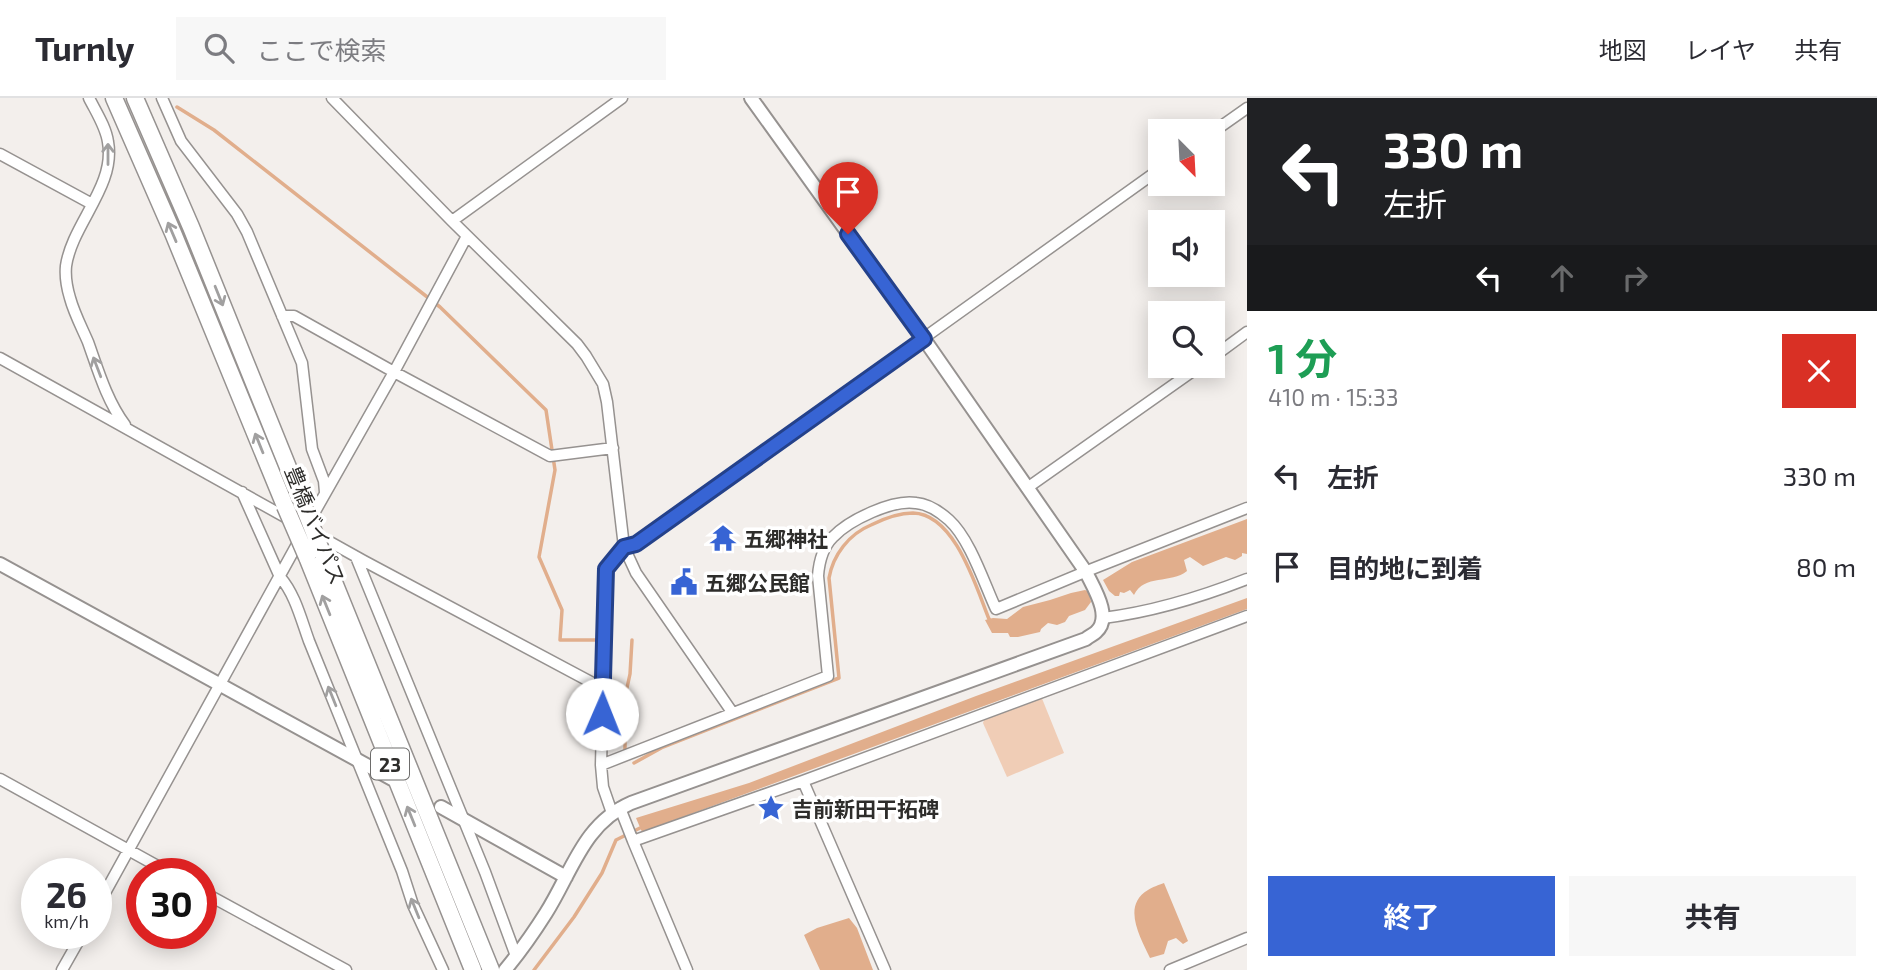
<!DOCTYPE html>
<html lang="ja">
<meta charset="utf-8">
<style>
:root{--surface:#fff;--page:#f7f7f7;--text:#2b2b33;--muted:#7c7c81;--line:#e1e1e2;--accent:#3764d4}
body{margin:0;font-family:"Exo 2","Noto Sans JP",sans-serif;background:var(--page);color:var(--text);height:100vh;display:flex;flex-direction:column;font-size:26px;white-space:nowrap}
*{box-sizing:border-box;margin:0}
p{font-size:23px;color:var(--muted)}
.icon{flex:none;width:38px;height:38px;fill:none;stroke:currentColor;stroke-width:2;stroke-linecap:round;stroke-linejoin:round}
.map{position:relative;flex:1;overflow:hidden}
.details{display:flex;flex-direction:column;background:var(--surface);width:630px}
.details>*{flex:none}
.hud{background:#202124;color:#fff;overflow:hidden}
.needle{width:46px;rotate:156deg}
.controls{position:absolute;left:1148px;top:21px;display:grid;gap:14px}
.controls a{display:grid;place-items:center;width:77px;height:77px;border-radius:0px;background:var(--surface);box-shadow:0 4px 18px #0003;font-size:35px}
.speed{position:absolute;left:21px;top:760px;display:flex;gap:14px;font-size:35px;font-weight:700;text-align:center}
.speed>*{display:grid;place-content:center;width:91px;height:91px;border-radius:50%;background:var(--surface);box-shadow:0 4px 18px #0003;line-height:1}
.speed small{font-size:18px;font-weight:400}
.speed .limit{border:10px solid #d22;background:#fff;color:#111}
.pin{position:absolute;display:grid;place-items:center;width:60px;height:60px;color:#fff;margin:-72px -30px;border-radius:50% 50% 50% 0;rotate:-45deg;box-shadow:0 0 7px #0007}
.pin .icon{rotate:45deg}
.me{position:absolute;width:77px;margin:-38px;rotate:1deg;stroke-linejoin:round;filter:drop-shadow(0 0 5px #0008)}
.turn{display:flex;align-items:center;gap:24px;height:147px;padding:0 21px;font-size:32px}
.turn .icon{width:91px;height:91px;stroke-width:2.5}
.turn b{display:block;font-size:49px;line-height:60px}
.lanes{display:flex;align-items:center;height:66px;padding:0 21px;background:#0003;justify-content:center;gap:35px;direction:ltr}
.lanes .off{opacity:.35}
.round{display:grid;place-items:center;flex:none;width:74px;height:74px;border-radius:0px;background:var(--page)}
.headline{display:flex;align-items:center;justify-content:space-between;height:119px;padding:0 21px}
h1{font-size:42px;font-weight:700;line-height:52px;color:#1e9e55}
.action{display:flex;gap:14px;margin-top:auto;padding:14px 21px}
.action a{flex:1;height:80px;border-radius:0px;background:var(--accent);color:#fff;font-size:28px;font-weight:700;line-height:80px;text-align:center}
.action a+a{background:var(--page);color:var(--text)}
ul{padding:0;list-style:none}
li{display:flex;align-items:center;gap:21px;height:91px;padding:0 21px}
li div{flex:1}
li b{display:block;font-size:26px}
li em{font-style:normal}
header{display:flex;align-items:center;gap:42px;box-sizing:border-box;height:98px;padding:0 35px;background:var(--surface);border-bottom:2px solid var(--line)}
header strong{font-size:33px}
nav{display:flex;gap:38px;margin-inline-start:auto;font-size:24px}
.search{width:490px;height:63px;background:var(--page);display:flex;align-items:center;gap:18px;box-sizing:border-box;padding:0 24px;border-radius:0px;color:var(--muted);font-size:26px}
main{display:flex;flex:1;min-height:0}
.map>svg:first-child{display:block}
.green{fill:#f0cdb6}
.water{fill:#e1ae8c}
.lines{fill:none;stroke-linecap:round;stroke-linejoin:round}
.stream{stroke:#e1ae8c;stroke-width:3.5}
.minor-casing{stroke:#969290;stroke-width:13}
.tertiary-casing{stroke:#969290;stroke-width:16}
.trunk-casing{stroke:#969290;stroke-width:19}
.minor{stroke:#fff;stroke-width:10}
.tertiary{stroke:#fff;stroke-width:12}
.trunk{stroke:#fff;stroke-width:16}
.trunk-bridge-casing{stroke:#969290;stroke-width:19;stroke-linecap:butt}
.trunk-bridge{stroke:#fff;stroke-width:16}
.oneway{stroke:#a1a0a0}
.route-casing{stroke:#24418a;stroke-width:18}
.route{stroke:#3764d4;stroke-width:12}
.labels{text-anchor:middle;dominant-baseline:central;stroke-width:7;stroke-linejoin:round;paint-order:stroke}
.shield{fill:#fff;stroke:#6d6c6b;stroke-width:2}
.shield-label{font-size:19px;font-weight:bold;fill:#2e2d2b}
.street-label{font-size:21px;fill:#2e2d2b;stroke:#fff}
.poi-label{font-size:21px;font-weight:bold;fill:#2e2d2b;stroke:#fff;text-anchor:start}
</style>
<header>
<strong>Turnly</strong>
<div class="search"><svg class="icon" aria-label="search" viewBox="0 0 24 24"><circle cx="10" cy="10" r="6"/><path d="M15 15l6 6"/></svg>ここで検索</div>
<nav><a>地図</a><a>レイヤ</a><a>共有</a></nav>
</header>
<main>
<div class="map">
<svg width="1247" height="872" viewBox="0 0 1247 872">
<rect width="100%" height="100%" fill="#f3efec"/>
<path class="green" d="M1041 598 1064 655 1007 679 983 625 985 619Z"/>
<path class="water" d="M1247 421V456L1242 455V458L1235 462 1226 459 1203 468 1190 459 1184 462 1187 473C1171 486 1144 476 1134 497L1130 492 1124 495 1120 494 1119 498H1115L1109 493 1103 482 1132 464Z
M1085 492 1089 494 1091 504 1085 512 1069 518 1065 524 1057 527 1048 525 1041 531 1040 534 1018 539H1010L1008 535H992L985 522 993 520 1007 521 1023 509 1050 502 1071 495Z
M1247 500V511L642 734 636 720 749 685 976 598Z
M1164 785 1188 843 1183 846 1176 840 1168 843 1164 856 1150 860C1141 840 1121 808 1148 792 1152 789 1159 787 1164 785Z
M849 820 857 830 873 872H820L804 837 817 830Z"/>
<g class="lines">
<path class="stream" d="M177 9 214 32 440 209 546 312 555 372 539 459 562 512 560 542H599
M625 652V599L630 576 632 542
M634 665 663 649 839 580 829 480C833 457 849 436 871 427 883 421 899 415 913 415 955 416 976 489 989 521L992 524
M534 872 574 819 602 775 616 742 640 730"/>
<defs>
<path id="minor" d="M89 0C96 14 106 29 108 44 116 88 72 126 66 168 65 178 67 190 70 200 74 215 82 230 88 244 98 272 107 303 125 327
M162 0 181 43 237 116 247 134 302 265 312 351 324 383 325 394
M332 0 452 123 577 246 586 258 603 286 607 304 624 449 606 471 601 667 603 689 612 715
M1213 34 1247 10
M0 56 92 106
M452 123 622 0
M282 218H294L394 274 550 358 613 350
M1213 259 1247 234
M0 260 364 463 602 590
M1027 390 1200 268
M242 394 280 479C295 496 301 521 309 543L402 773 413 807 443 872
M309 424 394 274 467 138
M356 459 485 774 516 858
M1103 520C1152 514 1201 499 1247 481
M732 614 636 475 624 449 636 446 1160 71
M601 667 828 578 818 478C819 464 823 449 833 439 849 422 893 401 916 405 928 406 940 414 949 422 970 441 984 485 996 511L1092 471 1247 410
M0 681 170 775
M803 683 885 872
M620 710 633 743
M201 793 346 872
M96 811 300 441
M62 872 83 835
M687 872 633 743 803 683 1247 518
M1170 872 1247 840"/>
<path id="tertiary" d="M0 466 392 681
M441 709 566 779
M505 872C520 854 534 834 546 815 572 774 583 726 631 705L1086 541C1089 538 1093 537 1096 534 1113 519 1093 489 1086 474L924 241 751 0"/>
<path id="trunk" d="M114 0 173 135 285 408
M135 0 191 129 300 399
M323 457 491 872
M307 459 473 872"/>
</defs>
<use href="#minor" class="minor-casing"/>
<use href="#tertiary" class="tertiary-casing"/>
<use href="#trunk" class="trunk-casing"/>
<use href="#minor" class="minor"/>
<use href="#tertiary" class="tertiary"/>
<use href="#trunk" class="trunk"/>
<defs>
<path id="trunk-bridge" d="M300 399 323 457
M285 408 307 459"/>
</defs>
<use href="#trunk-bridge" class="trunk-bridge-casing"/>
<use href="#trunk-bridge" class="trunk-bridge"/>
</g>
<defs><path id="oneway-shaft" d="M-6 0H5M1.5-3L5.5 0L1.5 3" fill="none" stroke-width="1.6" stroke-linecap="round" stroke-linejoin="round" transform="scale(1.75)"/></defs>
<g class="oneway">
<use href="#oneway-shaft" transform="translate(108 56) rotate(-90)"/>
<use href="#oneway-shaft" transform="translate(172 134) rotate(-113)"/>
<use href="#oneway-shaft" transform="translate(219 198) rotate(68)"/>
<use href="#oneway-shaft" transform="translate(97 269) rotate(-111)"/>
<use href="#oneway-shaft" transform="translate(259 345) rotate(-112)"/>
<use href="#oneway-shaft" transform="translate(326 507) rotate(-112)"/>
<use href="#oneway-shaft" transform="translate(332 598) rotate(-112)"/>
<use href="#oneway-shaft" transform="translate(411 718) rotate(-112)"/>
<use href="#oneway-shaft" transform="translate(415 810) rotate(-112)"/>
</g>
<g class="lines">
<defs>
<path id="route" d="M602 616 606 471 624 449 636 446 924 241 848 136"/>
</defs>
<use href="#route" class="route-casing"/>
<use href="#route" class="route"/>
</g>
<defs>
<symbol id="temple-bare" viewBox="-9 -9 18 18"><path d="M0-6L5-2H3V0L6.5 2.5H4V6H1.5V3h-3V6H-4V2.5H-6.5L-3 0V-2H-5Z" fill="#3764d4" stroke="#fff" stroke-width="2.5" paint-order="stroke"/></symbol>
<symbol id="civic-bare" viewBox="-9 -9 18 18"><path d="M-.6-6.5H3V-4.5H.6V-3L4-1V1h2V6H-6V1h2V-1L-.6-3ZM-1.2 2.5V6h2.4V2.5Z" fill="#3764d4" stroke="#fff" stroke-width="2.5" paint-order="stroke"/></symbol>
<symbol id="sight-bare" viewBox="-9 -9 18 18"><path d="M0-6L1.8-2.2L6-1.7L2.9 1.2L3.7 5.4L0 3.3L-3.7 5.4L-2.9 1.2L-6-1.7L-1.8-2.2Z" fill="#3764d4" stroke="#fff" stroke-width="2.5" paint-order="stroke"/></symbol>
</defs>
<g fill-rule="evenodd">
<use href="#temple-bare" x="704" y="421" width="38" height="38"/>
<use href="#civic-bare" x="665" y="465" width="38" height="38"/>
<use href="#sight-bare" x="752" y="691" width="38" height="38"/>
</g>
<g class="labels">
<rect class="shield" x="371" y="650.5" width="38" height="31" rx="5"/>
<g class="shield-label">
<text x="390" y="666">23</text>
</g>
<g class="street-label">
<text transform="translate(316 427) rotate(68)">豊橋バイパス</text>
</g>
<g class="poi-label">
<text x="744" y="440">五郷神社</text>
<text x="705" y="484">五郷公民館</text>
<text x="792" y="710">吉前新田干拓碑</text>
</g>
</g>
</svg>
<div class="controls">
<a><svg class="needle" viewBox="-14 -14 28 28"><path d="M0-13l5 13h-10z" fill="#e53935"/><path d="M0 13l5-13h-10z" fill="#7c7c81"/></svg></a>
<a><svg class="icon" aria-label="sound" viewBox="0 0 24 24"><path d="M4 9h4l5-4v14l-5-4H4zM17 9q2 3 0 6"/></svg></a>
<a><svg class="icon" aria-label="search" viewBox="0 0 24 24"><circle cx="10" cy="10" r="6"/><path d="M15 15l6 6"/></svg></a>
</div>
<div class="speed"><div>26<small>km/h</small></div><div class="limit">30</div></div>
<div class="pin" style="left:848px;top:136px;background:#d93025"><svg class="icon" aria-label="arrive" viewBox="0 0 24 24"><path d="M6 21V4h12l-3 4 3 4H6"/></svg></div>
<svg class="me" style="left:602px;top:616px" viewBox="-20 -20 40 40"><circle r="19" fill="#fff"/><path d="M0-13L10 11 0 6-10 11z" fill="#3764d4"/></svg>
</div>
<section class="details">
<div class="hud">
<div class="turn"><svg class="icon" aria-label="left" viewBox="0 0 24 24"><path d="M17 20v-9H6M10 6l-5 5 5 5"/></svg><div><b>330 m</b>左折</div></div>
<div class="lanes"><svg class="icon" aria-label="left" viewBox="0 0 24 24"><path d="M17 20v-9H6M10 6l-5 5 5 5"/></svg><svg class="icon off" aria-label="ahead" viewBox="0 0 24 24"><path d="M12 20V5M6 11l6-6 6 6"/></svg><svg class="icon off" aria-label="right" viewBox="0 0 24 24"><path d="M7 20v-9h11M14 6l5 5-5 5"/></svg></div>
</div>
<div class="headline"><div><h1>1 分</h1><p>410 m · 15:33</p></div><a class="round" style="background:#d93025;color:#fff"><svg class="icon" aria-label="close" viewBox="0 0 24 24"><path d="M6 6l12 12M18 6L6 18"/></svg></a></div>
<ul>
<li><svg class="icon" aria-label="left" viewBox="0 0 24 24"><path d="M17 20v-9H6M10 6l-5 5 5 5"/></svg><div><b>左折</b></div><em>330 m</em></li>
<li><svg class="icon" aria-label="arrive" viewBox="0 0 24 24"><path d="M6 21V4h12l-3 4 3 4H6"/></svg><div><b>目的地に到着</b></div><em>80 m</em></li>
</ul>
<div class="action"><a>終了</a><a>共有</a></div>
</section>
</main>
